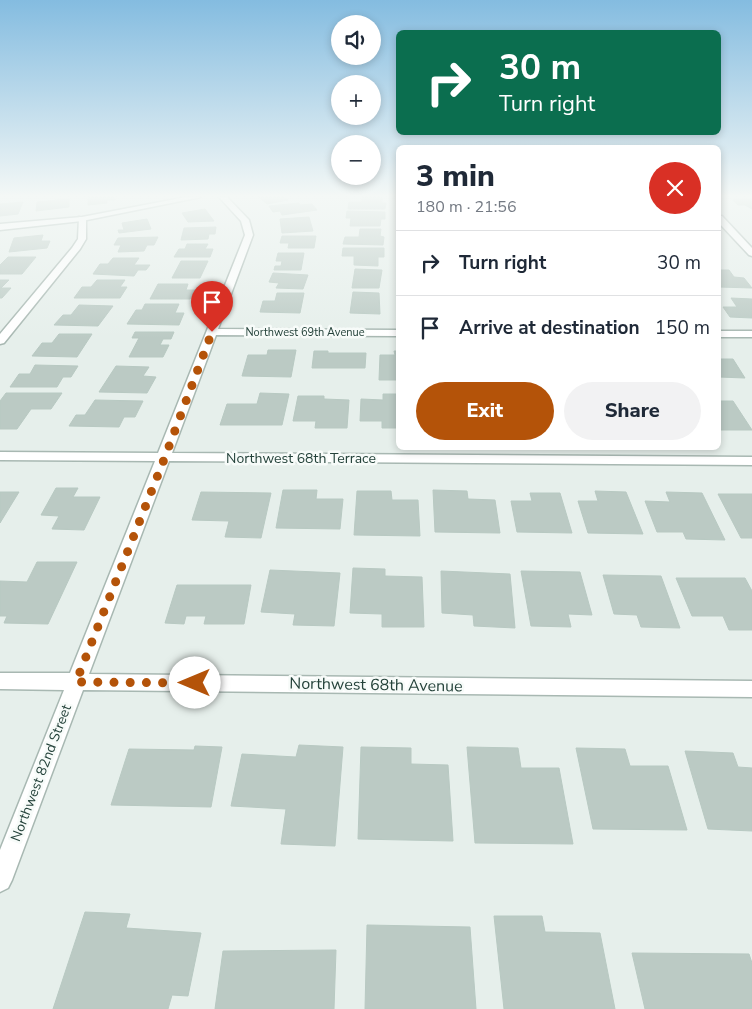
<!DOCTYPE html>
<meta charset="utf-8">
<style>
:root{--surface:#fff;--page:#f2f2f3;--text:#1f2937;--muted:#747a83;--line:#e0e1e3;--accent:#b45309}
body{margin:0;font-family:"Nunito Sans",sans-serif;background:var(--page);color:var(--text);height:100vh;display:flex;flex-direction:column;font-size:19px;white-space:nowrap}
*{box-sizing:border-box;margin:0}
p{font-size:16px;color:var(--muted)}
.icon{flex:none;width:28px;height:28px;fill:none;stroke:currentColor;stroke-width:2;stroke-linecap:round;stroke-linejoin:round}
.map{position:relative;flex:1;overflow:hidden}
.drawer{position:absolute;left:396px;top:145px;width:325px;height:305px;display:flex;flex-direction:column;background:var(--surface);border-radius:8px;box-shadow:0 2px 8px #0003}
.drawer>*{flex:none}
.banner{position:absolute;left:396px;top:30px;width:325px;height:105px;border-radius:8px;box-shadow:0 2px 8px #0003;background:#0b6e4f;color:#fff;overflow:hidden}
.buttons{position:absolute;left:331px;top:15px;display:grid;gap:10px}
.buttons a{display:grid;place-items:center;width:50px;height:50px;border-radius:50%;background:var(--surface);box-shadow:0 2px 8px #0003;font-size:25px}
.pin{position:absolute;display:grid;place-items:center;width:42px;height:42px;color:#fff;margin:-51px -21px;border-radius:50% 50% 50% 0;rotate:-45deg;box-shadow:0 0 5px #0007}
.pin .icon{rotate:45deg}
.me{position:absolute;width:55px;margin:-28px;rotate:270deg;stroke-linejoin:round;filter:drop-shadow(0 0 4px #0008)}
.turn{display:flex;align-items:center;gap:18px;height:105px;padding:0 20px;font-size:22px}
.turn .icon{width:65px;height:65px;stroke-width:2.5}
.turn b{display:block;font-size:35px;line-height:42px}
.round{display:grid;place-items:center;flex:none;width:52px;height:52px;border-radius:26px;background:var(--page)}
.headline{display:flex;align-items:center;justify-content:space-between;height:85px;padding:0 20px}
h1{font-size:30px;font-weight:800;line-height:38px}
.button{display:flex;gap:10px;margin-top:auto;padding:10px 20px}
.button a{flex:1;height:58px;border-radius:30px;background:var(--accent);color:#fff;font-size:20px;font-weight:800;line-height:58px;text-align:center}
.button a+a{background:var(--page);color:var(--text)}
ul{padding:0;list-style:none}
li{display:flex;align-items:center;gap:15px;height:65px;padding:0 20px;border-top:1px solid var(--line)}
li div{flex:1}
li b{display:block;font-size:19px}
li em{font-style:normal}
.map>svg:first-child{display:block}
.building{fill:#bbcac4;stroke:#b8c9c2}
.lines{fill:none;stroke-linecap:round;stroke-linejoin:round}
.minor-casing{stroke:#a8b8b2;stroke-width:3}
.tertiary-casing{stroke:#a8b8b2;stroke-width:3}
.minor{fill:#fff;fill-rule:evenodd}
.tertiary{fill:#fff;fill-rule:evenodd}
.route{stroke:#b45309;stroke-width:9;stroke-dasharray:0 16.2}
.labels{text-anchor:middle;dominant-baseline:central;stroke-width:5;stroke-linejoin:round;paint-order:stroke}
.far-street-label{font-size:11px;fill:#24423a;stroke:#f7fbf9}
.street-label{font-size:14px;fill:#24423a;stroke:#f7fbf9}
.near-street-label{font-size:16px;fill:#24423a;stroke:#f7fbf9}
</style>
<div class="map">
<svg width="752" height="1009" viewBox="0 0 752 1009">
<rect width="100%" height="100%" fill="#e6efeb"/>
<path class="building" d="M88 197H115V200H107V203L88 205Z
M259 197H284L288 200 267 204Z
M362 197H382V203H386L385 209H348L349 202H362Z
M69 199V207L36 211 37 202Z
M733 200H752V209L745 205H738Z
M23 202 18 214 0 216V204Z
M299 203 300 205 312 204 317 210 282 215 280 211 273 212 269 206Z
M205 209 214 221 188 222 182 213Z
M347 211 385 212V219H381L380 226H350L351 218H346Z
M309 217 313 231 282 233 280 219Z
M147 219 151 229 119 233 118 230H124L122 223Z
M216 227 215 234H209L208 239 181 240 184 228Z
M360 229H381L380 236 384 237 383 245 343 244 345 237H359Z
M43 235 41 241H50L47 248 9 252 14 238Z
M282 236H316L314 248H288L289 243H280Z
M158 237 154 245H147L144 251 118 252 121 245H114L118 238Z
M187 244H208L205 249H213L210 257H174L179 249H185Z
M343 248H384V257H378V266L354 265V256H342Z
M278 253H304L301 270H274L275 266H281L282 261H276Z
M8 257H36L22 274H0V265Z
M113 258H139L134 265H150L146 270H138L134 276 93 274 100 264H108Z
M181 261H208L200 278H172Z
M355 269 382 270 379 288H352Z
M719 270H729L734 277 744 278 752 288 719 287Z
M273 273 308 275 303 289 276 288 279 283 269 282Z
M0 280H9L1 288H11L2 298H0Z
M97 280H125L120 287H127L120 298H74L82 287H91Z
M158 284H188L186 290H195L190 299H150Z
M353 292 379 293 380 314 350 313Z
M277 293H304L300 313 260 312 263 301H275Z
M731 298 752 299V318L730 317 723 307H737Z
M145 304H179L175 313H184L179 325 127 324 136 310H142Z
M79 305 113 306 98 326 54 325 63 315H71Z
M135 332H174L171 339H163L160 345H169L163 357H129L139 338H132Z
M59 334H92L77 357 32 356 42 343H52Z
M268 350H296L291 377 242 376 248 355H267Z
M314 351H328V353H366L365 368H312Z
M394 351H399V380H379L380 355H395Z
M719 359H733L745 378 719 377Z
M35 365 78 366 71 377H63L57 387H10L19 374H30Z
M116 366 149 367 143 376 156 377 147 393 99 392Z
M6 393H62L51 409H31L17 429H0V401Z
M260 393 289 394 282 425H220L227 404H257Z
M383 394H399V428H382V421H360L361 399 383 400Z
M298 396H324V399L349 400 347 428H315L316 421H293Z
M95 400 143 401 135 417H124L119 427 69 426 76 415H85Z
M719 401H733L752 430H721L719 426Z
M56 488H78L73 497H100L84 530 52 529 59 516 41 515Z
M283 490H317L316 499H343L340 529 276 528Z
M433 490 467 491 468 499 495 500 500 533 435 532Z
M357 491H391L392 500H418L420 536 354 535Z
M595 491 626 492 643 534 588 533 578 501H598Z
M0 492H19L0 523Z
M201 492 271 493 261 538 225 537 229 521 192 520Z
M666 492 702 493 725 540 686 539 683 532H657L645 501 670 502Z
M530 493H560L572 533 517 532 511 501H532Z
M718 494H752V538H741Z
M37 562H77L48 624 4 623 7 616H0V581L27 582Z
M353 568 385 569V576L422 577 424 627H382V614L350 613Z
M270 570 340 573 334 626 293 625 295 614 261 612Z
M441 571 510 574 515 628 474 626 473 615 442 613Z
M521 571 580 572 592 615 568 614 571 627 531 626Z
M603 575 661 576 680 628 641 627 637 615 614 614Z
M676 578H745L752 591V630H729L723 616H692Z
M177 585H251L244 624H204L206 616H186L184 624 165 623Z
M299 745 343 747 335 846 281 844 286 809 231 806 242 754 296 757Z
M195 746 222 747 211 807 111 805 129 749 194 750Z
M361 747 411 748V764L448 765 453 841 358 839Z
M467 747 518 748 521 768H559L573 844 475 843Z
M576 748 625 749 630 766H668L687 830 593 829Z
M685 751 733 753 738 767 752 768V831L708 829Z
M85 912 130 914 126 928 201 933 188 996 172 995 168 1009H53Z
M494 916H542L545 932 600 933 615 1009H504Z
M367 925 470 927 476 1009H365Z
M336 950 334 1009H215L223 951Z
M632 953 749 954 752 963V1009H645Z"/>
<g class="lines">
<defs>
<path id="minor" d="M219 197H227L249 220 253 235 218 329 399 330V336L216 335 172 453 752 457V465L169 461 89 674 752 681V697L83 690 12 880 8 888 0 892V850L64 690 0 689V673H70L155 461 0 460V452L158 453 245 235 241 221Z
M719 216H722L752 248V256L749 255 719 223Z
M79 217 86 219V239L80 249 4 343 0 344V334L72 248 78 239Z
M719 331H752V337H719Z"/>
<path id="tertiary" d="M186 197H201L82 221 0 230V224L82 217Z"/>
</defs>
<use href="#minor" class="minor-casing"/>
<use href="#tertiary" class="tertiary-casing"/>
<use href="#minor" class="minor"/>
<use href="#tertiary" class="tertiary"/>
</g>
<linearGradient id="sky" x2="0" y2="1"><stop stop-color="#84bce0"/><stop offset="0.58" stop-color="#f4f8f6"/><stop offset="1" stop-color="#f4f8f6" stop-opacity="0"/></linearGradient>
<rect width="752" height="338" fill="url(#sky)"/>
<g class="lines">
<path class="route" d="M195 683 76 682 165 457 212 332"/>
</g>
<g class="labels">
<g class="far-street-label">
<text x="305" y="332">Northwest 69th Avenue</text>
</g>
<g class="street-label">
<text x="301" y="458">Northwest 68th Terrace</text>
<text transform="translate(41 773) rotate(-69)">Northwest 82nd Street</text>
</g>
<g class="near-street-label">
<text transform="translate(376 685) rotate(1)">Northwest 68th Avenue</text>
</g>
</g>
</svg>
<div class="buttons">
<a><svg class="icon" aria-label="sound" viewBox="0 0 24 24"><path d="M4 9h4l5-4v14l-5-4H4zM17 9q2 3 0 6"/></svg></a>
<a>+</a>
<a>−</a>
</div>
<div class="pin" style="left:212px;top:332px;background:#d93025"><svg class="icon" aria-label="arrive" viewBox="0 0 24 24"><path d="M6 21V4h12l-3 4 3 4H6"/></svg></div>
<svg class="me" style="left:195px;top:683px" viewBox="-20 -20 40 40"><circle r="19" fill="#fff"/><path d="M0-13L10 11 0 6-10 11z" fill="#b45309"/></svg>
<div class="banner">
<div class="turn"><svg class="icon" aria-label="right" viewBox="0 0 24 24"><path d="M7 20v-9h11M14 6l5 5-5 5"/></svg><div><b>30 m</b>Turn right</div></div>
</div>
<section class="drawer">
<div class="headline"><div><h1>3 min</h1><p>180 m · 21:56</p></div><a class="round" style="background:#d93025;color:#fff"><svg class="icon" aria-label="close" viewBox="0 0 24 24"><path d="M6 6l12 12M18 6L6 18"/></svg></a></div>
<ul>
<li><svg class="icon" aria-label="right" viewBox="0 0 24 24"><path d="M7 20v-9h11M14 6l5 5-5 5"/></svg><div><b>Turn right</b></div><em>30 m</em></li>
<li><svg class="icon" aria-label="arrive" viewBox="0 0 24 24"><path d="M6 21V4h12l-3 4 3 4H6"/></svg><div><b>Arrive at destination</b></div><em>150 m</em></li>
</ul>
<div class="button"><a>Exit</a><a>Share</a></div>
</section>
</div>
